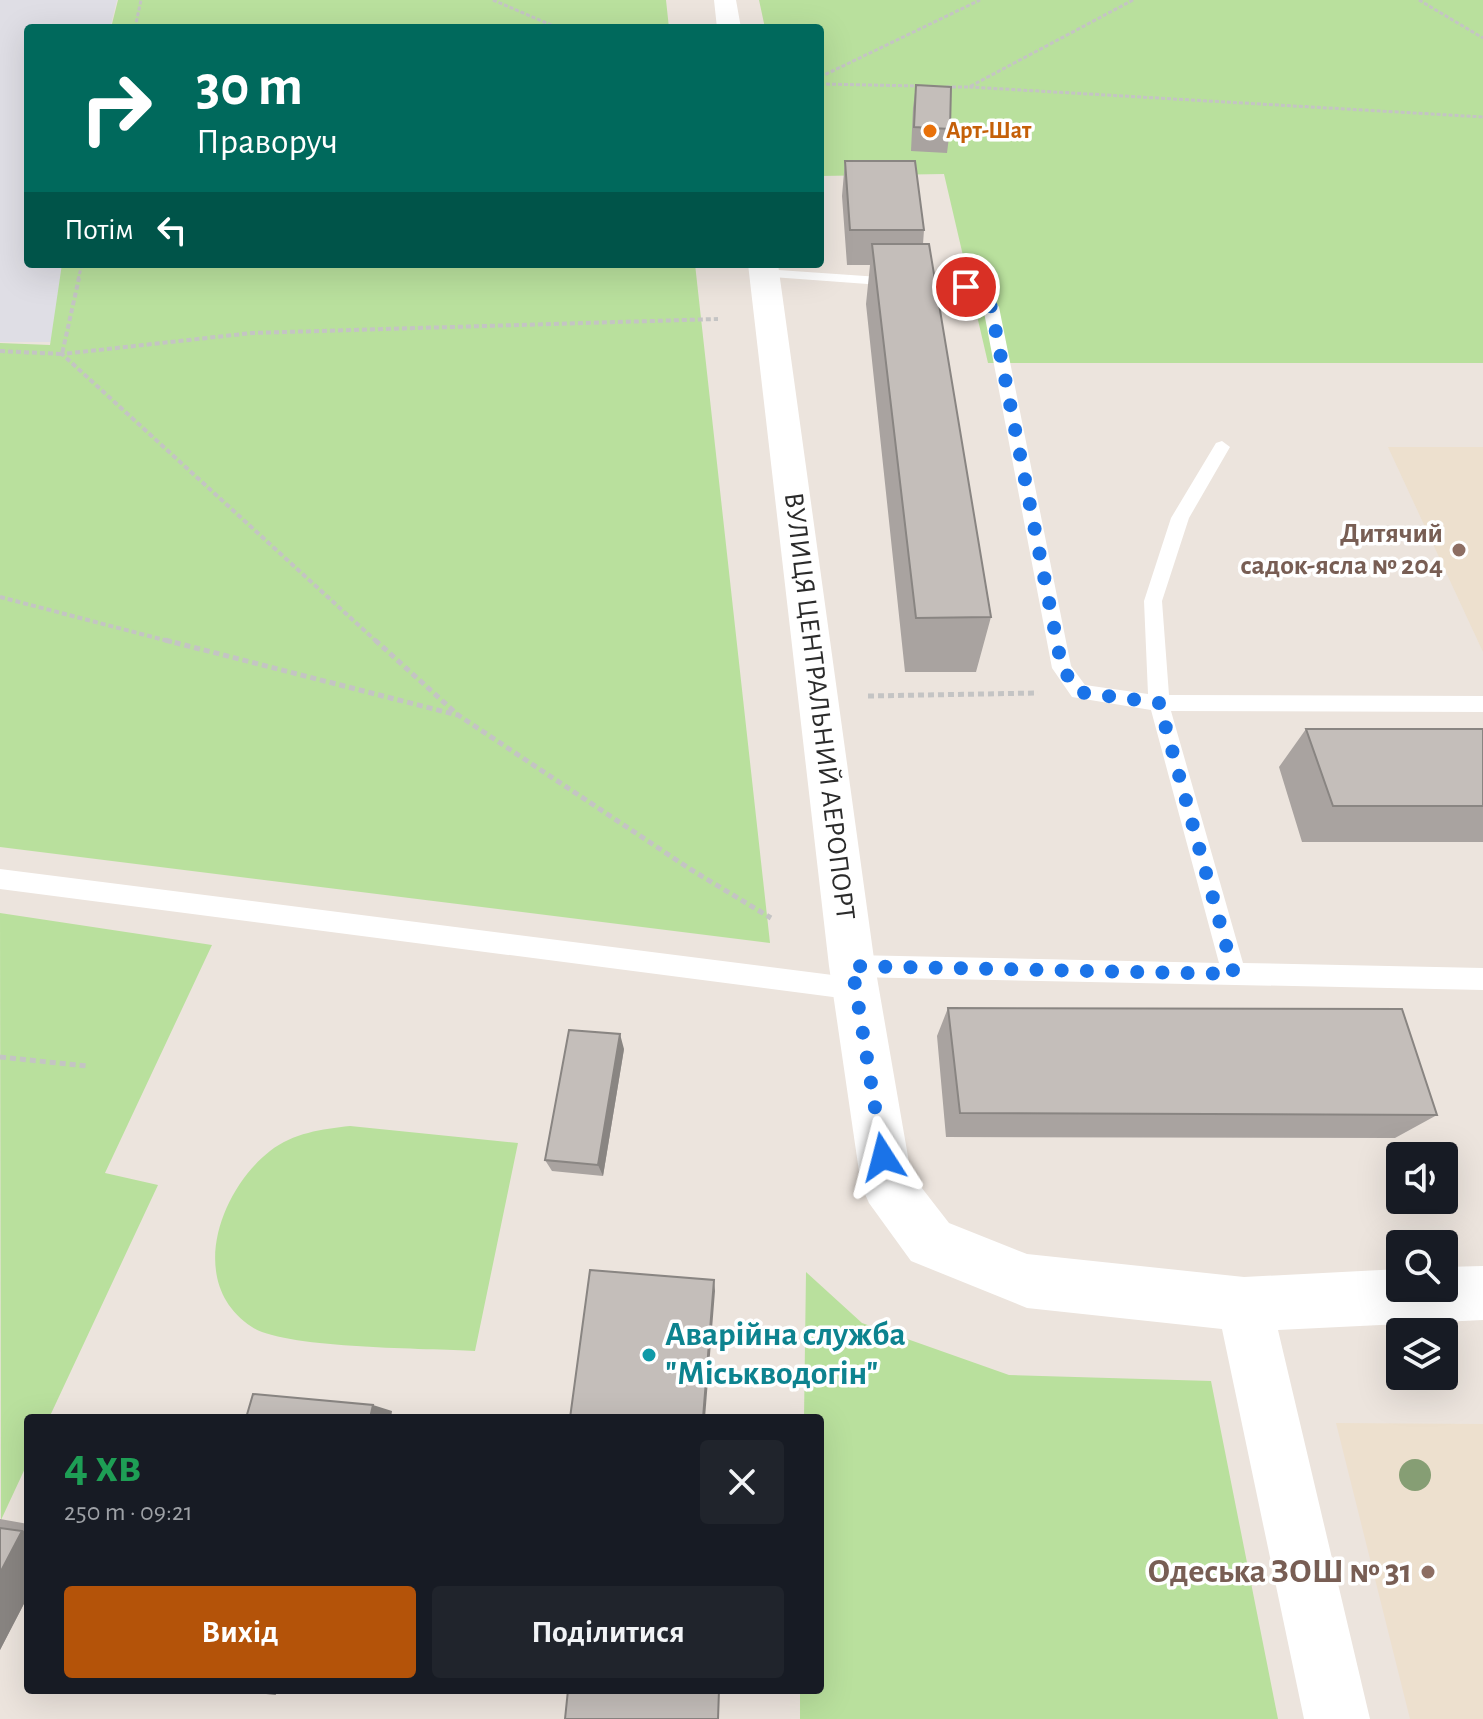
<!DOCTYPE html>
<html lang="uk">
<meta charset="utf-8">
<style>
:root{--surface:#171b24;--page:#20242c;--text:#f1f3f6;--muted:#9ea1a6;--accent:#b45309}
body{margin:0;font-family:"Alegreya Sans",sans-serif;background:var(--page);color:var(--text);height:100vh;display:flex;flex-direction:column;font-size:30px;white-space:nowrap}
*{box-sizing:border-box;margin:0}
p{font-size:26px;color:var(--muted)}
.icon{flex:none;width:44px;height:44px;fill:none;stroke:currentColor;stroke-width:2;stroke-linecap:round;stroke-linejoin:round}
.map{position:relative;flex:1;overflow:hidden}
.drawer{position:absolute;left:24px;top:1414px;width:800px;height:280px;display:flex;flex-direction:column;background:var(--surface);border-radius:8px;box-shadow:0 8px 32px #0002}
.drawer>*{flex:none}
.guide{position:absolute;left:24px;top:24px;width:800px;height:244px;border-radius:8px;box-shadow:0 8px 32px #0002;background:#00695c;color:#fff;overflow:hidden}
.controls{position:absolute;left:1386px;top:1142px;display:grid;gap:16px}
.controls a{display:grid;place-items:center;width:72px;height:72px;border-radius:8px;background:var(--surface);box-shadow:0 8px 32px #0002;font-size:40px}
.pin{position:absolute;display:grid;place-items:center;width:68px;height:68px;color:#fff;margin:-34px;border:4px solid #fff;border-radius:50%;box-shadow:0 2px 8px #0007}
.me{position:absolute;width:88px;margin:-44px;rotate:351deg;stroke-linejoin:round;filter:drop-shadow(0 0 6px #0008)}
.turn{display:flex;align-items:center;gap:28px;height:168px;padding:0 40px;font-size:36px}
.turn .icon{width:104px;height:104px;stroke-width:2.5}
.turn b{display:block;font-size:56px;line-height:68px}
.then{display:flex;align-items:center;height:76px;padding:0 40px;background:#0003;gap:16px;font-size:30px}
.round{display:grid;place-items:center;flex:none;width:84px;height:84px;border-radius:8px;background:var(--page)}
.head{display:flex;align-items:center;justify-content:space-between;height:136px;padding:0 40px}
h1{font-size:48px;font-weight:600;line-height:60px;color:#1e9e55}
.action{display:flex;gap:16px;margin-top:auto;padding:16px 40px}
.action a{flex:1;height:92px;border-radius:8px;background:var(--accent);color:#fff;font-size:32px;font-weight:600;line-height:92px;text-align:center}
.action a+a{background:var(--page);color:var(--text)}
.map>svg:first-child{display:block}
.industrial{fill:#dfdee5}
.education{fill:#ede0ce}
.green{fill:#b9e09d}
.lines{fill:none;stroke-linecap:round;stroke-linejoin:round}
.path-far2{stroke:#c4c4c4;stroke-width:3;stroke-dasharray:4 2;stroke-linecap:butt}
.path-far1{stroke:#c4c4c4;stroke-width:4;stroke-dasharray:5 3;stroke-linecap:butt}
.path{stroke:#c4c4c4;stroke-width:5;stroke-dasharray:6 4;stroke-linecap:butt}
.lane{fill:#fff;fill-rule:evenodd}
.secondary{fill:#fff;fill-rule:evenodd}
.tree{fill:#869e74}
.wall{fill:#a9a3a0}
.shaded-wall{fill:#898582}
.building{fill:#c4beba;stroke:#898582;stroke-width:2}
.route{stroke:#1a73e8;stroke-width:14;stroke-dasharray:0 25.2}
.food-dot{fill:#e8710a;stroke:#fff;stroke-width:3}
.education-dot{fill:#8d6e63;stroke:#fff;stroke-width:3}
.culture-dot{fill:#0f9aa8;stroke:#fff;stroke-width:3}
.labels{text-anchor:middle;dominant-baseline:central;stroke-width:7;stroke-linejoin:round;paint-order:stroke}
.far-food-label{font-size:24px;font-weight:bold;fill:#c56008;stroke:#fff;text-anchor:start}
.education-label{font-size:28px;font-weight:bold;fill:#785e54;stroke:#fff;text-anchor:end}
.street-label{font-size:28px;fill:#2b2b2b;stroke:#fff}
.near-culture-label{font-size:34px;font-weight:bold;fill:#0d838f;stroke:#fff;text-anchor:start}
.near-education-label{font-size:34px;font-weight:bold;fill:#785e54;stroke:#fff;text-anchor:end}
</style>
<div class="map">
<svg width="1483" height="1719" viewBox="0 0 1483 1719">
<rect width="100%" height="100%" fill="#ece4dd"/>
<path class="industrial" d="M0 0H117L110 28H28V264H63L54 342H0Z"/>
<path class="education" d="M1388 447H1483V652Z
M1336 1423 1483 1424V1719H1410Z"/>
<path class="green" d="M118 0H666L669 28H111Z
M759 0H1483V363H988L944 174 820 176V28H765Z
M62 264H695L770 943 0 847V343L50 345Z
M0 913 212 945 105 1173 158 1185 49 1418H28V1462L1 1520Z
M350 1126 518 1143 475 1351C428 1348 285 1349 252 1327 186 1284 219 1191 270 1151 293 1133 322 1129 350 1126Z
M806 1272 862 1323 1009 1375 1211 1381 1278 1719H800V1690H820V1418H804Z"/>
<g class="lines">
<path class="path-far2" d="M493 0 558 28
M1133 0 969 87 1483 117
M1419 0 1483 38
M135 28 141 0
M820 77 980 0
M820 84 920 86
M946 87H969
M78 280 82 264"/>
<path class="path-far1" d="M0 351 62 354 79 278
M0 597 172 642
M377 642 62 354 252 333 718 319"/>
<path class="path" d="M165 640 457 715
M375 640 458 715 690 869 771 918
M868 696 1038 693
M0 1057 87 1066"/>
<path class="lane" d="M764 269 966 283 989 292 999 307 1071 666 1085 685 1148 694 1144 601 1171 518 1216 443 1222 441 1230 447 1189 518 1162 601 1169 695 1483 696V712L1171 711 1243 963 1483 968V990L852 977 844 973 840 966 844 959 852 955 1219 963 1151 710 1072 697 1052 668 983 307 978 298 963 291 759 276V270Z
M0 869 856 978 864 981 868 989 864 997 856 1000 0 889Z"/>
<path class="secondary" d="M714 0H736L741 28H717Z
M748 264H778L875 966 911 1174 949 1223 1027 1254 1244 1277 1400 1269V1288H1444V1267L1483 1266V1320L1278 1330 1370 1719H1304L1222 1329 1027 1308 911 1261 869 1203 861 1185 829 966Z"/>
</g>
<circle class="tree" cx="1415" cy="1475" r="16"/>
<path class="wall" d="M916 85 950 129 947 153 911 151 913 108Z
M845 161 924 230 923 244 991 617 976 672H905L866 304 870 265H847L842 196Z
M1306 729H1483V842H1302L1279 767Z
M948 1008 1437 1115 1395 1138 946 1137 937 1036Z
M624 1049 603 1176 552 1171 545 1160Z
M0 1519 28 1524V1596L0 1650Z"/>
<path class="shaded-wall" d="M620 1034 624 1049 603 1176 598 1165Z
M714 1280 715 1291 705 1418H703Z
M373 1405 392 1411 391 1418H370Z
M22 1531H28V1596L0 1650V1573Z"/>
<path class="building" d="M916 85 951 87 950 129 914 127Z
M845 161H915L924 230H850Z
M872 244H929L991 617 916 618Z
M1306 729H1483V806H1333Z
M948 1008 1402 1009 1437 1115 960 1113Z
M569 1030 620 1034 598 1165 545 1160Z
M590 1270 714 1280 703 1418H570Z
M253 1394 373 1405 370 1418H246Z
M0 1528 22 1531 0 1573Z
M238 1690H276L275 1694Z
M568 1690H719L718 1719H565Z"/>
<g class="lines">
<path class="route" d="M883 1157 852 966 1234 974 1159 703 1079 692 1062 668 991 307 984 295 966 287"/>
</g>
<circle class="food-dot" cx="930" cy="131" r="8"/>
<g class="education-dot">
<circle cx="1459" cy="550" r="8"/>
<circle cx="1428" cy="1572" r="8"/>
</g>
<circle class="culture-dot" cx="649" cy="1355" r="8"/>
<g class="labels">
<g class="far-food-label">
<text x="946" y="131">Арт-Шат</text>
</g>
<g class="education-label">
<text x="1443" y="534">Дитячий<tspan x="1443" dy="32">садок-ясла № 204</tspan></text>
</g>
<g class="street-label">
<text transform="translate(819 706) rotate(83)">ВУЛИЦЯ ЦЕНТРАЛЬНИЙ АЕРОПОРТ</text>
</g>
<g class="near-culture-label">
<text x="665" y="1335">Аварійна служба<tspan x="665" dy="39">"Міськводогін"</tspan></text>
</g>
<g class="near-education-label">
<text x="1412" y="1572">Одеська ЗОШ № 31</text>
</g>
</g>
</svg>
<div class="controls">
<a><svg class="icon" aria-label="sound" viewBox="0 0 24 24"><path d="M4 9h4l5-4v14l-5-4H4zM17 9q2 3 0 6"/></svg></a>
<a><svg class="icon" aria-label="search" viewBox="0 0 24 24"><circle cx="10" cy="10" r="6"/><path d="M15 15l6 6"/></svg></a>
<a><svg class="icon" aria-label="layers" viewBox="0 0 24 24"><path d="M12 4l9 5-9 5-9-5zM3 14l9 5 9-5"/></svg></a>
</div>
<div class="pin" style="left:966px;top:287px;background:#d93025"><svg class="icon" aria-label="arrive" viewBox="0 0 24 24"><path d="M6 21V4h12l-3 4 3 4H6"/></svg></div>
<svg class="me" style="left:883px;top:1157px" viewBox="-20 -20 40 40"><path d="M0-17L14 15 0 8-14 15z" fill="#1a73e8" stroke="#fff" stroke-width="4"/></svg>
<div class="guide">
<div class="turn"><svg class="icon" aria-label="right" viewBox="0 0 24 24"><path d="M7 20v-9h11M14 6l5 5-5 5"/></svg><div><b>30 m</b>Праворуч</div></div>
<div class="then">Потім<svg class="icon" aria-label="left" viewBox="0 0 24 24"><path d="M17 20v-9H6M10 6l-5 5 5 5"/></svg></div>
</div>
<section class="drawer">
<div class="head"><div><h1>4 хв</h1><p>250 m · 09:21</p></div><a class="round"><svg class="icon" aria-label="close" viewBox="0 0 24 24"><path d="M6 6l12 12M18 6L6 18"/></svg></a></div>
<div class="action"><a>Вихід</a><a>Поділитися</a></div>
</section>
</div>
